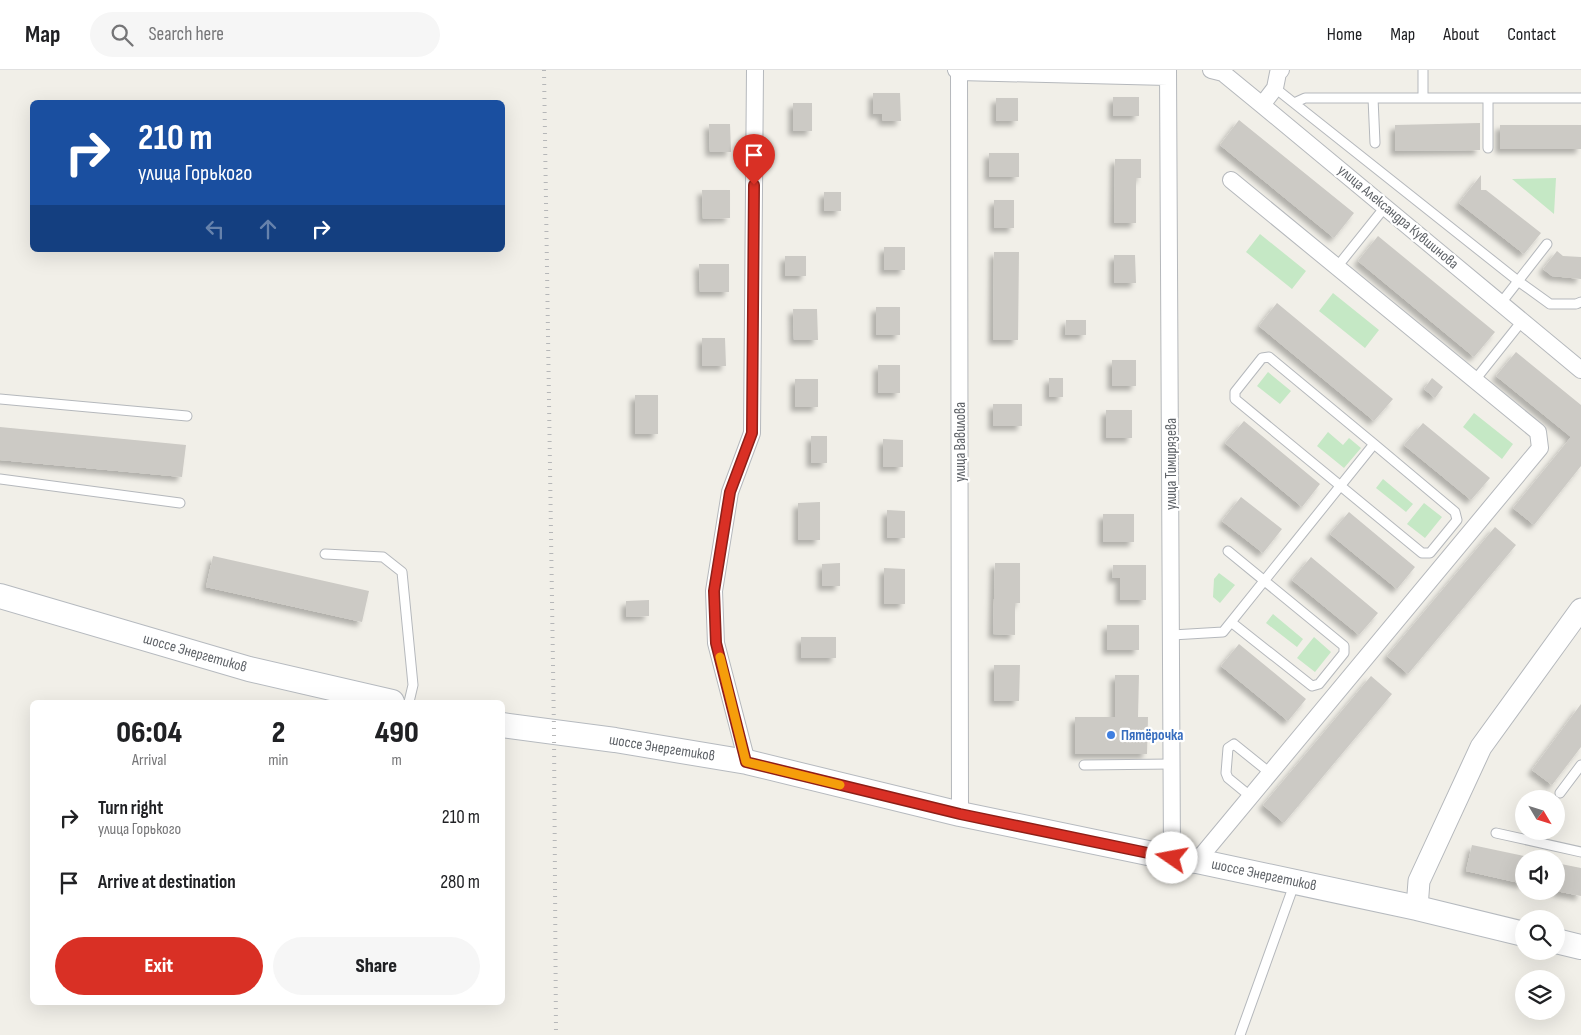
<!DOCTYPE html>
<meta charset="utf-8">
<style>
:root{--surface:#fff;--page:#f6f6f6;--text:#202124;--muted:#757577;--line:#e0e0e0;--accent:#d93025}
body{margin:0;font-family:"Sofia Sans Condensed",sans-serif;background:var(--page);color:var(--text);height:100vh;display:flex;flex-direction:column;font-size:19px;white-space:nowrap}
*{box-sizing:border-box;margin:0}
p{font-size:16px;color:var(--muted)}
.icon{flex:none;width:28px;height:28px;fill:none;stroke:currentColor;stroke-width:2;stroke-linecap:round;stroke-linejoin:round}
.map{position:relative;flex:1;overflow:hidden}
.panel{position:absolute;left:30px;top:630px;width:475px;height:305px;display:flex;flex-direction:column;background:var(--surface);border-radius:8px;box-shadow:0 5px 20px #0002}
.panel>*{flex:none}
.guide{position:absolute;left:30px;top:30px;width:475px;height:152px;border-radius:8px;box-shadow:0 5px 20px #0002;background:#1a4fa0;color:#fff;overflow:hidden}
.needle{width:32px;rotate:128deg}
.fabs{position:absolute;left:1515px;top:720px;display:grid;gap:10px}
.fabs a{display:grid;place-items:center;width:50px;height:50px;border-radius:50%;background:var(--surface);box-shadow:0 5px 20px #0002;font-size:25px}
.pin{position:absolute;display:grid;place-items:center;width:42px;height:42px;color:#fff;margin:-51px -21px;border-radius:50% 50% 50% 0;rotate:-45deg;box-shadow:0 0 5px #0007}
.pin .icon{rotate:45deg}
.me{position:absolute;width:55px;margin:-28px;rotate:282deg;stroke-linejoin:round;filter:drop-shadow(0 0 4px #0008)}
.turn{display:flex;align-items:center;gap:18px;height:105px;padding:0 25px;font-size:22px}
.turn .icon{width:65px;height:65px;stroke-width:2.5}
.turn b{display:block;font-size:35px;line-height:42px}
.lanes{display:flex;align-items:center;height:48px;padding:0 25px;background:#0003;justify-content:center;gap:25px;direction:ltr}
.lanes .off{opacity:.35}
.eta{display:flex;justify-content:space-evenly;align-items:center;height:85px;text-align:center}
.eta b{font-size:30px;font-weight:800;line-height:35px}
.button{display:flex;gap:10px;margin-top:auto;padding:10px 25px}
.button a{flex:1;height:58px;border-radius:30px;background:var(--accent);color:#fff;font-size:20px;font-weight:800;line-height:58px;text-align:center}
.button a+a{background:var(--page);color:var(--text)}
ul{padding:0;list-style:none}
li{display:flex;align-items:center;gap:15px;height:65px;padding:0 25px}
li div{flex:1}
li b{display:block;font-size:19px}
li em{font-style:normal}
header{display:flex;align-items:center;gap:30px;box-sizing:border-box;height:70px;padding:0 25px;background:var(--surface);border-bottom:1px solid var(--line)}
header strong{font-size:24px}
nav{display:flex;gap:28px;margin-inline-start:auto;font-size:18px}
.search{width:350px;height:45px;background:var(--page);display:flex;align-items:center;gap:12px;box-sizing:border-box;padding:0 18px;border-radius:28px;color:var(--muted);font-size:19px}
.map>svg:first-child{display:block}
.green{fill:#c5e8c5}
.building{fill:#cccac5;filter:url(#shadow)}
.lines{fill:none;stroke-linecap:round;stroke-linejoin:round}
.service-casing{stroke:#b5b8bc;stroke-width:11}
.minor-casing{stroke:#b5b8bc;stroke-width:18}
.tertiary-casing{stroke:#b5b8bc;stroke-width:23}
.secondary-casing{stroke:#b6babf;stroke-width:26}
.service{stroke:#fff;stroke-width:9}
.minor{stroke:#fff;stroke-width:16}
.tertiary{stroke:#fff;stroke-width:21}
.secondary{stroke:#fff;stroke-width:24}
.rail{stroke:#b6b7b8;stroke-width:4;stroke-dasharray:1 6;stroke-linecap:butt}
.route-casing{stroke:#8d1f18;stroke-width:12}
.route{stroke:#d93025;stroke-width:9}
.slow{stroke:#f59e0b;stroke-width:9}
.shop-dot{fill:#3f7fe0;stroke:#fff;stroke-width:2}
.labels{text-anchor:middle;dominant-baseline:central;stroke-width:4.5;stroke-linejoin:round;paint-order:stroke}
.street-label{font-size:15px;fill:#5f6368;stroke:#fff}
.shop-label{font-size:15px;font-weight:bold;fill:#366cbe;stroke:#fff;text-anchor:start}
</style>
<header>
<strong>Map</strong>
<div class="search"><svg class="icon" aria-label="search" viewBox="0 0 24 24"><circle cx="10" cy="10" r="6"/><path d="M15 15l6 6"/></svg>Search here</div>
<nav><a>Home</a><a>Map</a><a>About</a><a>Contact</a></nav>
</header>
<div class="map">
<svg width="1581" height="965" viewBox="0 0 1581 965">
<defs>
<filter id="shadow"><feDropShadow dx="-4.5" dy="4.5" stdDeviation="2.5" flood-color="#0004"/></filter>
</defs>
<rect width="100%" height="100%" fill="#f1efe8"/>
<path class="green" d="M1556 108 1554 144 1512 109Z
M1260 164 1306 201 1292 219 1246 182Z
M1333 223 1379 260 1365 278 1319 241Z
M1268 302 1291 321 1280 334 1257 316Z
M1474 343 1513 374 1502 389 1463 357Z
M1328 362 1343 375 1349 368 1361 378 1344 398 1317 376Z
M1383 409 1413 434 1406 442 1376 418Z
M1424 433 1442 447 1425 468 1407 454Z
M1219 503 1235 515 1220 533 1213 527 1214 509Z
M1273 544 1303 569 1297 577 1266 553Z
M1314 567 1331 582 1315 602 1297 588Z"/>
<path class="building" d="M873 23H900L901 51H883L882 44H873Z
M1113 27H1139V46H1113Z
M996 28H1018V51H996Z
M793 33H812V61H793Z
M1239 50 1354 143 1334 168 1220 75Z
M1480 53V80L1395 81V55Z
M709 54H730L731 82H710Z
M1500 55H1581V79H1500Z
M989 83H1019V107H989Z
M1115 89H1141V108H1136V153H1114Z
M1481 105V120H1486L1541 163 1524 184 1459 133Z
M702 120H730V148L703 149Z
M824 122H841V141H824Z
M994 130H1014V158H994Z
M1378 166 1495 262 1474 287 1358 191Z
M884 177H905V200H884Z
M1557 181 1563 186 1581 187V209L1552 206 1543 199Z
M994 182H1019L1018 270H993Z
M1114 185H1135L1136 213H1114Z
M785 186H806V206H785Z
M699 194H729V222H700Z
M1277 233 1393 329 1374 351 1259 256Z
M876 237H900V265H876Z
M793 239H817L818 270H794Z
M1066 250H1086V265H1065Z
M702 268H725L726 296H702Z
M1516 282 1581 335V396L1534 455 1513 438 1571 367 1496 306Z
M1112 290H1136V316H1112Z
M878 295H900V323H878Z
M1049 308H1063V327H1049Z
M1432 308 1443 317 1435 328 1424 319Z
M795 309H818V337H795Z
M635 325H658V364H635Z
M993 334H1022V356H993Z
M1106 340H1132V368H1106Z
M1244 351 1320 414 1302 437 1225 373Z
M1423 353 1490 408 1471 430 1404 375Z
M0 357 186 375 182 407 0 390Z
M811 366H827V393H811Z
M883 369 903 370V397H883Z
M1241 427 1282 459 1263 483 1222 451Z
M820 432V470H798V433Z
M887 440 905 441V468H887Z
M1349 442 1415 497 1397 519 1330 464Z
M1103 444H1134V472H1103Z
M1495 457 1516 475 1408 604 1387 586Z
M213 486 369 521 362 552 206 517Z
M1311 487 1378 543 1359 565 1292 510Z
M840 493V516H822V494Z
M995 493H1020V533H1015V565L993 564Z
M1113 495H1146V530H1120V508H1112Z
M884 498 905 499V534H884Z
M649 530V546L626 547V531Z
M1107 555H1139V580H1107Z
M801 567H836V588H801Z
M1239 574 1306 629 1288 651 1221 596Z
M994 595H1020L1019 631H994Z
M1115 605H1139L1138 647H1148L1147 684H1075V647H1115Z
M1371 606 1392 624 1284 753 1263 735Z
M1581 634V677L1552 715 1532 700Z
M1472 775 1524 786V814L1466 801Z
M1556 793 1581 798V826L1556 821Z"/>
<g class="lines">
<defs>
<path id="service" d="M1423 0V28
M1275 18 1518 211 1550 234H1576L1581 232
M1373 28 1375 73
M1488 28V78
M1294 33 1305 28H1581
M1337 197 1385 137
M1501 233 1547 174
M1475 310 1522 251
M0 329 187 346
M0 409 180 433
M1228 481 1344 576V583L1319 614 1312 616 1231 552
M325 484 383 487 402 502 413 615 409 632
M1172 565 1223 562C1273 499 1324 437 1374 374L1455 442 1457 450 1430 483H1422L1235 329V322L1262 288 1269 287 1374 374
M1084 695 1172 694
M1560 723 1581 695
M1250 726 1228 708 1226 703 1228 678 1234 674 1270 703
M1496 763 1581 782
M1240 965 1295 812"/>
<path id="minor" d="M956 0 959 2 1168 7
M959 0 960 744
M1168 0 1172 788
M1211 0 1223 3 1262 35 1581 300
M1262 35 1275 18 1278 3 1281 0
M747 692 716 573 714 521 730 422 752 363 755 0
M1197 791 1540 378 1538 362 1231 110"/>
<path id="tertiary" d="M1417 838 1419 811 1481 677 1581 539"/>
<path id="secondary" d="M0 526 249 599 392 632
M502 655 615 670 747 692 960 744 1172 788 1197 791 1417 838 1524 864
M1556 871 1581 877"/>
</defs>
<use href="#service" class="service-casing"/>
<use href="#minor" class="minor-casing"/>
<use href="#tertiary" class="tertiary-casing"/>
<use href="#secondary" class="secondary-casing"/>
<use href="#service" class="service"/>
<use href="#minor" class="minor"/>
<use href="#tertiary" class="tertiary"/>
<use href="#secondary" class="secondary"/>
<path class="rail" d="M544 0 554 662 556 965"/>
</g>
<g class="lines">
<defs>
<path id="route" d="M754 115 752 363 730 422 714 521 716 573 746 692 960 744 1172 788"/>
</defs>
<use href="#route" class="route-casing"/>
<use href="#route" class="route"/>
<path class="slow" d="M720 587 746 692 840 715"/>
</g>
<circle class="shop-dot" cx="1111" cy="665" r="5"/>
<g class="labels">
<g class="street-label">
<text transform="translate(1398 147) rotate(40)">улица Александра Кувшинова</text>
<text transform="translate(960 372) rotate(-90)">улица Вавилова</text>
<text transform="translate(1171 394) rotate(-90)">улица Тимирязева</text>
<text transform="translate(195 583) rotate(16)">шоссе Энергетиков</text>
<text transform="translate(662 678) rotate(9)">шоссе Энергетиков</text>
<text transform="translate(1264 805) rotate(12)">шоссе Энергетиков</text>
</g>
<g class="shop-label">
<text x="1121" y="665">Пятёрочка</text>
</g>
</g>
</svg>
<div class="fabs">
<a><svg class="needle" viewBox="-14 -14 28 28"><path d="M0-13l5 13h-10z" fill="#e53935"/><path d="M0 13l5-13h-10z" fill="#757577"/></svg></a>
<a><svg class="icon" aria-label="sound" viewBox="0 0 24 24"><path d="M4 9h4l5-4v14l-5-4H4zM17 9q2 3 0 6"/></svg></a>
<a><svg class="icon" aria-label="search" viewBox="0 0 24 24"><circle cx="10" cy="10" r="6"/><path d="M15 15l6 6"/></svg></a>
<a><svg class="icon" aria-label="layers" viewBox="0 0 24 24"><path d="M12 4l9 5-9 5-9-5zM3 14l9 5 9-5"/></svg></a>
</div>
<div class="pin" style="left:754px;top:115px;background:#d93025"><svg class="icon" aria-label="arrive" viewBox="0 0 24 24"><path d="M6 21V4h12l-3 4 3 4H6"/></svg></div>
<svg class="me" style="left:1172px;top:788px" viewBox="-20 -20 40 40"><circle r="19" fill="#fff"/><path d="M0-13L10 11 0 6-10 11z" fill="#d93025"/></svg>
<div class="guide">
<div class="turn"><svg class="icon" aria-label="right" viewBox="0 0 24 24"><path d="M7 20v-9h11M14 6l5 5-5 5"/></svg><div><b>210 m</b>улица Горького</div></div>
<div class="lanes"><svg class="icon off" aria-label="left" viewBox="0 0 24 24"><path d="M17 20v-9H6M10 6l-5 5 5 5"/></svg><svg class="icon off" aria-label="ahead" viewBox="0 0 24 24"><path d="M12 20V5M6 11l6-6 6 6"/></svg><svg class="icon" aria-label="right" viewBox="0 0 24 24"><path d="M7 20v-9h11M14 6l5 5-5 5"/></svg></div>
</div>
<section class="panel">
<div class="eta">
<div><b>06:04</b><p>Arrival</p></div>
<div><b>2</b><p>min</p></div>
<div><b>490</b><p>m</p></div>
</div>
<ul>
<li><svg class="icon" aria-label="right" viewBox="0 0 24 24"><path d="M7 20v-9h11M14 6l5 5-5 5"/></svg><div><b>Turn right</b><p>улица Горького</p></div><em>210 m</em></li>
<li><svg class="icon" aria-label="arrive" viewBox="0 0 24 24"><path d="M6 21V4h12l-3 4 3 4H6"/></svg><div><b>Arrive at destination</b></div><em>280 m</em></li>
</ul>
<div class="button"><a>Exit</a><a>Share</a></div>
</section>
</div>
